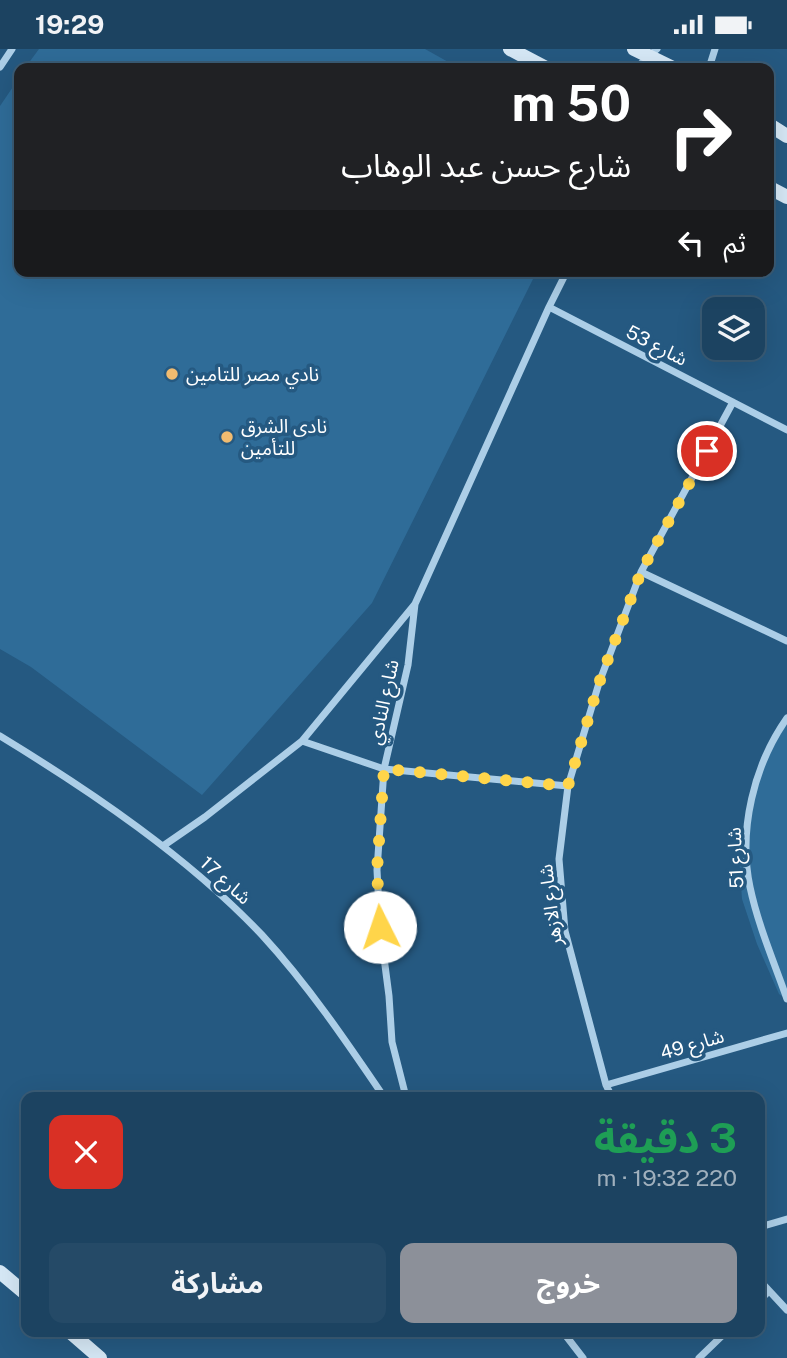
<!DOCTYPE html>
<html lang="ar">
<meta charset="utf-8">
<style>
:root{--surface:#1c4361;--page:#254a67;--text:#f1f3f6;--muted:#a0b0bd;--line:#3a5c76;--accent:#8c9099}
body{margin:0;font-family:"Public Sans","Noto Sans Arabic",sans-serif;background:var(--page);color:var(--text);direction:rtl;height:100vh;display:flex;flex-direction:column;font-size:26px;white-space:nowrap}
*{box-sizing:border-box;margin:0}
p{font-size:23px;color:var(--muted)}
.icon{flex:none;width:38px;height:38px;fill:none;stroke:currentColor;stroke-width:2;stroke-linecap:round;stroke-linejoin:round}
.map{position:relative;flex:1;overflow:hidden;direction:ltr}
.details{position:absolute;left:21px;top:1043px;width:744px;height:245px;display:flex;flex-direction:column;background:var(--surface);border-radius:14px;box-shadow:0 7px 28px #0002,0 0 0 2px var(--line);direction:rtl}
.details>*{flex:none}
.banner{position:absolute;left:14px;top:14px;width:760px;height:214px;border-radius:14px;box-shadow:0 7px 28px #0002,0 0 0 2px var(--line);direction:rtl;background:#202124;color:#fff;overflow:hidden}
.tools{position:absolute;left:702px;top:248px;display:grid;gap:14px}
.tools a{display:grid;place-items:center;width:63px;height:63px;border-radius:14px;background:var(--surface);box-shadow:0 7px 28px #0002,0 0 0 2px var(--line);font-size:35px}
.pin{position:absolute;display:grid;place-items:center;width:60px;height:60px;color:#fff;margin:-30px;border:4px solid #fff;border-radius:50%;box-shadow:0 2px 7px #0007}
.me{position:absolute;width:77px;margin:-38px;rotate:356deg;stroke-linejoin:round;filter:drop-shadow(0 0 5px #0008)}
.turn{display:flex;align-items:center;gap:24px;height:147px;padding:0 28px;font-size:32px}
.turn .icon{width:91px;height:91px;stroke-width:2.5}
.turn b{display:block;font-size:49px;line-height:60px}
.then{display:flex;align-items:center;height:66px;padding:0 28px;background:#0003;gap:14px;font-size:26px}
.round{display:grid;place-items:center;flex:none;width:74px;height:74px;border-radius:14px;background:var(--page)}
.summary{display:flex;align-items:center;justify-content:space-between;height:119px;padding:0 28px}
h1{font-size:42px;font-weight:700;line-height:52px;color:#1e9e55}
.button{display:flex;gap:14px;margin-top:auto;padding:14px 28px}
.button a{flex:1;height:80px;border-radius:14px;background:var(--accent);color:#fff;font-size:28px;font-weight:700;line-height:80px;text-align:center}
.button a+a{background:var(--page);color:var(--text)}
.status{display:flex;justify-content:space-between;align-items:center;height:49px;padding:0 35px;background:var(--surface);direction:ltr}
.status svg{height:19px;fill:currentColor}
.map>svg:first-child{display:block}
.green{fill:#2f6c98}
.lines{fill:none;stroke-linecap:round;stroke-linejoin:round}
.street{stroke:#accee7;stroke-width:7}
.secondary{stroke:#d6e8f6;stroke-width:14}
.route{stroke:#ffd54a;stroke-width:12;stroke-dasharray:0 21.6}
.poi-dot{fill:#f0bb70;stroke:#255981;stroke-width:2.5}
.labels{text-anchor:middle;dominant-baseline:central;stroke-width:7;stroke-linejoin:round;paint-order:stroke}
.street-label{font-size:19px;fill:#fff;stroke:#255981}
.poi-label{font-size:19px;fill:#fff;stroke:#255981;text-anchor:start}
</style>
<div class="status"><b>19:29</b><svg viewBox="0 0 49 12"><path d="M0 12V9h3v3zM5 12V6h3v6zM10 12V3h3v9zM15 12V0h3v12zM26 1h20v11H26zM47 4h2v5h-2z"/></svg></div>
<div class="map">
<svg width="787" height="1309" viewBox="0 0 787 1309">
<rect width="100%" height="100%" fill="#255981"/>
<path class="green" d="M39 0H425L459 19H25Z
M19 29V222H537L372 554 202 746 31 618 0 600V57Z
M787 673V951L779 945 757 895 742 850 739 808 755 740 768 708Z"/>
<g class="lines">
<path class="street" d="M0 18 12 0
M636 19 657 0
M709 19 715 0
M549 258 787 381
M641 523 787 592
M787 669C754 716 738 781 750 838 758 876 774 913 787 950
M0 687C92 743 188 808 262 886 308 936 346 992 384 1048
M302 692 384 720 568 737
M163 797 205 768 302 692 415 555 549 258 567 222
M606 1036 787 984
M406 1048 392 993 389 947 380 878 377 821 384 720 408 616 415 555
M612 1048 606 1036 565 882 559 810 568 737 599 634 641 523 733 353
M760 1178 787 1170
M760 1232 787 1261
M760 1251 769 1242
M563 1283 583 1309
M699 1309 726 1283"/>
<path class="secondary" d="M510 0 546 19
M634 0 673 19
M768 75 787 87
M768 138 787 148
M0 1223 26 1245
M70 1283 100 1309"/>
</g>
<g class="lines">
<path class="route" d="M380 878 377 821 384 720 568 737 599 634 641 523 707 402"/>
</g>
<g class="poi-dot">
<circle cx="172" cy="325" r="7"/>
<circle cx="227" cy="388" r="7"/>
</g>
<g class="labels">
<g class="street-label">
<text transform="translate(657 296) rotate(27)">شارع 53</text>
<text transform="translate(383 653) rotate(-78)">شارع النادي</text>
<text transform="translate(735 809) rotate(-93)">شارع 51</text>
<text transform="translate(226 831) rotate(42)">شارع 17</text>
<text transform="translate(550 856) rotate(-97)">شارع الازهر</text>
<text transform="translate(692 995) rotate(-16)">شارع 49</text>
</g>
<g class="poi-label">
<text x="186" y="325">نادي مصر للتامين</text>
<text x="241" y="377">نادى الشرق<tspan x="241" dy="22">للتأمين</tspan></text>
</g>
</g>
</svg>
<div class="tools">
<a><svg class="icon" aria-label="layers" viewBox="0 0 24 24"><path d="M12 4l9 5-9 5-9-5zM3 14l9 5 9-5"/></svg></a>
</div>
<div class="pin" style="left:707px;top:402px;background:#d93025"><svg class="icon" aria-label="arrive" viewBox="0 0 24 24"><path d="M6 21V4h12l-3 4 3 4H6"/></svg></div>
<svg class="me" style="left:380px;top:878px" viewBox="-20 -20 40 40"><circle r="19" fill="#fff"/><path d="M0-13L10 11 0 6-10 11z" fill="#ffd54a"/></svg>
<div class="banner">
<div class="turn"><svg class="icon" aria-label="right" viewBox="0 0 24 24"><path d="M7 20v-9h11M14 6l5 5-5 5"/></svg><div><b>50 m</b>شارع حسن عبد الوهاب</div></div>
<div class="then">ثم<svg class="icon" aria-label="left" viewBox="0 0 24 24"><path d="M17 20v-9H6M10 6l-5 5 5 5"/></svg></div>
</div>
<section class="details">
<div class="summary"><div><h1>3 دقيقة</h1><p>220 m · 19:32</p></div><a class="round" style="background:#d93025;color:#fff"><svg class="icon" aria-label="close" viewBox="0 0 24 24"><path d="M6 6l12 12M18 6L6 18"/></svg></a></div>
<div class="button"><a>خروج</a><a>مشاركة</a></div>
</section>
</div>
